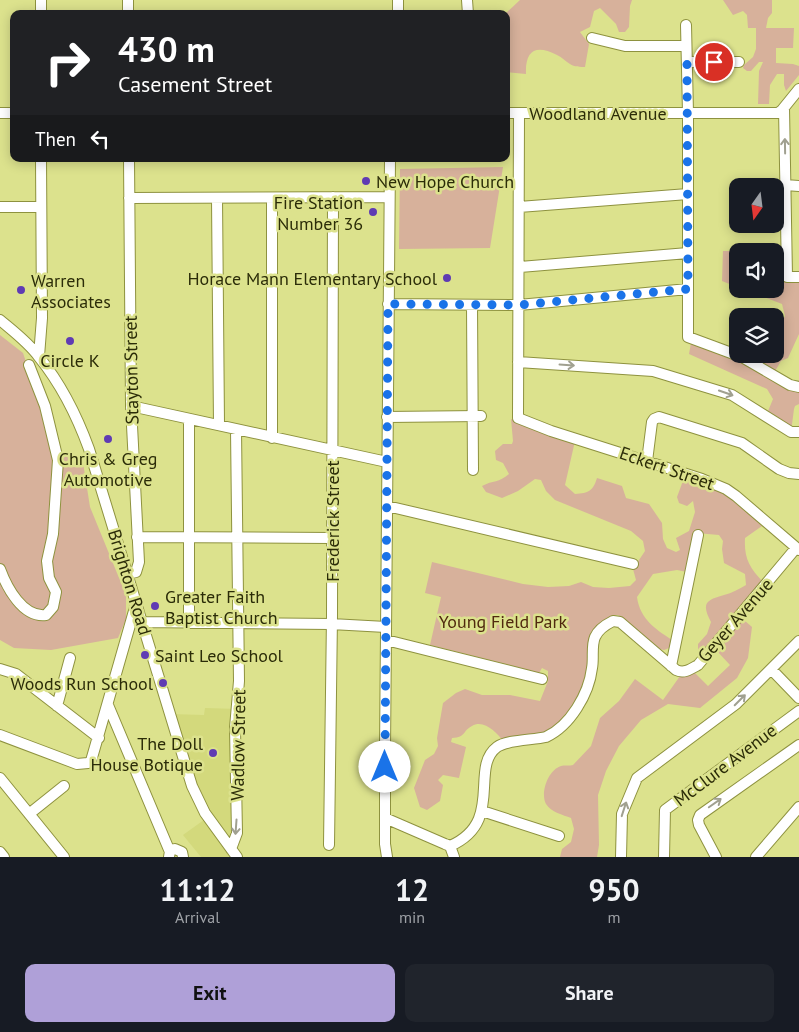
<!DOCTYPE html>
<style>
:root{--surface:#171b24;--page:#20242c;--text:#f1f3f6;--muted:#9ea1a6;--accent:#afa0d8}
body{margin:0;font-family:"PT Sans",sans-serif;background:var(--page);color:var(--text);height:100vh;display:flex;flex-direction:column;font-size:19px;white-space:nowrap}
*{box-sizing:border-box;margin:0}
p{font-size:16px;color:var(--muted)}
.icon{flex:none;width:28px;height:28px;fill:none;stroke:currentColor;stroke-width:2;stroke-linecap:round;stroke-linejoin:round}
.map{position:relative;height:857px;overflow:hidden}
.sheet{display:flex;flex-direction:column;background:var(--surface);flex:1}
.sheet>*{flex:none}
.hud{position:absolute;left:10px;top:10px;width:500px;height:152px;border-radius:10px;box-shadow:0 2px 12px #0003;background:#202124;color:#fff;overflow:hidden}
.needle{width:32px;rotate:194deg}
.tools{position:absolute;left:729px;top:178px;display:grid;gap:10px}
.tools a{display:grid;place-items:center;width:55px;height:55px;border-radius:10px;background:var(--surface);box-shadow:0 2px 12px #0003;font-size:25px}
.pin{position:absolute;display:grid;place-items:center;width:42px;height:42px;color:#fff;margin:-21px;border:2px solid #fff;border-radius:50%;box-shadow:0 1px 5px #0007}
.me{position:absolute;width:55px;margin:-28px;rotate:0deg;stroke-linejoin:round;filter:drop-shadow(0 0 4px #0008)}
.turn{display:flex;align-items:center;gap:18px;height:105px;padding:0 25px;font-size:22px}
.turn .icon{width:65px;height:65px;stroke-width:2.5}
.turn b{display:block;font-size:35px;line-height:42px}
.then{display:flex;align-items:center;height:48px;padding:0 25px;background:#0003;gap:10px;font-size:19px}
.eta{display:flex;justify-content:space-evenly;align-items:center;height:85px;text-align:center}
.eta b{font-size:30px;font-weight:700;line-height:35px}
.primary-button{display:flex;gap:10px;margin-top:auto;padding:10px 25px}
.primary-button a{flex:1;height:58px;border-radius:10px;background:var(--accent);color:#111;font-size:20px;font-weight:700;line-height:58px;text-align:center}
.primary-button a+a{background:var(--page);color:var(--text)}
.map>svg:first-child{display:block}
.built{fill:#d3d97c}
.green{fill:#d7b19b}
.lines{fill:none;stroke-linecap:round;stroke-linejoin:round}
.minor-casing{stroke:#8e923f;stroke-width:12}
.minor{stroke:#fff;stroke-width:10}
.oneway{stroke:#a0a090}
.route{stroke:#1a73e8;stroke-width:9;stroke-dasharray:0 16.2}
.poi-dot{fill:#5f3bb3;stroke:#dce28d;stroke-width:2}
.labels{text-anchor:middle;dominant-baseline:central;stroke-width:5;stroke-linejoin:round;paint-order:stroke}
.street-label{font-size:18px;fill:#2b2c08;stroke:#dce28d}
.poi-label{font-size:18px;fill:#2b2c08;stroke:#dce28d;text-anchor:start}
.park-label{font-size:18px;fill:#50290f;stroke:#dce28d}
</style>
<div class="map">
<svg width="799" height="857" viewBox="0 0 799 857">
<rect width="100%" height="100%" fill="#dce28d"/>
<path class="built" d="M205 708 238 709 237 804 231 849 237 857H201L183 835 208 817 170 714 204 715Z"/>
<path class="green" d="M520 0H632L630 6 629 27 625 32H619L616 24 600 8 594 11 590 27 580 32 589 44 585 67C581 67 574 67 570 64 566 62 562 57 557 55 536 44 525 50 526 74L506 72V14H505Z
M723 0H772V13L768 18 766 28H794L793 48H776V63L793 64 799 66V75L786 91 784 85V74H777L770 85 769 104H758L759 71 763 62H759L751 71H747L743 68 744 65 753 57 756 49V28H748L747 15 743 11 733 15Z
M503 167 490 248 399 249 400 169Z
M723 251H739H738L737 287 722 281Z
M775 276 799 277V334L788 358 781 361 771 378 786 388 799 392V404L795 406 794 409 791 432 766 416 773 399 767 389 689 354 691 343 747 361 749 354H775V326L781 324 785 316 782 304 743 289H775Z
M0 335 23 353 55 449 82 456 90 507 126 595V619L118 638 51 650 14 648 0 640Z
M511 419 575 441 565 485 575 494C589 493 593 491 597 478L622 486 626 498 649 504 662 523 663 539 667 548 676 552 680 550 676 538 689 531 695 512 693 501 687 506 679 503 677 497 684 478 708 486 732 498 762 526 745 538C744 558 749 567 763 582L737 614 752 627 748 658 737 678 700 708 668 704 641 720 619 746 606 771 598 795 599 845 597 857H560L562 849 571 842 574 829 571 818C563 815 551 812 546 804 540 793 548 770 561 766 564 765 570 766 573 765L591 746 600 718 619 701 635 679 663 700 680 676 695 673 708 686 730 665 716 650 707 660 698 654V644L707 634 711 622C701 603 706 600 724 595 732 593 739 589 746 585L745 574 724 563 722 549 723 541 719 535 696 533 687 572 677 570 653 574 637 597C640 620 657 630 675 642L674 646 664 650 660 649 618 615H613L591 632 586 686 568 711 554 728 546 733 503 741C497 733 484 719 472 726 462 731 467 737 452 738L451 742 466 747 459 778 443 775 438 780 443 785 440 801 427 810 420 807 414 788 425 760 434 754 438 746 437 738 443 703 456 693 465 689 482 695H510L540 701 548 681V671L542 668 539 673H531L524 672 521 668 430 645 441 597 425 593 432 562 523 584 548 587 569 586 581 582 593 587 609 588 630 586 636 580 633 569 645 551 643 541 631 531 555 500 546 491 541 480 535 479 518 491 502 498 486 492 482 486C493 480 499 483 509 474L503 463 496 460 495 451 503 444H512L513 441Z"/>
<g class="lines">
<defs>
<path id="minor" d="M41 0V14
M128 0V14
M467 0 468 14
M398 14V0
M686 25 688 113V337L742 357 790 385 799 387
M592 38 625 46H686
M687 62H739
M784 108 787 277H799
M0 113H14
M506 113H778L782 110 799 89
M519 113 518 418 551 431 702 479 726 489 736 496 799 550
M785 185 799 186
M129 198 389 197
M217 198 219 424
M272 198V438
M0 207H41
M519 207 688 194
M520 267 688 253
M388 304 519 305 688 289
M472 305 473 470
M0 320C13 331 29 343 39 357 61 384 77 416 89 449L192 786 205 813 237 857
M39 356 42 318 41 159
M518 362 653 371 732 395 791 432H799
M131 406 387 462
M387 417 481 416
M647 461 652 422 654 419 659 417 742 443 779 469 789 473 799 474
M387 506 633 564
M137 537 332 538
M0 569C7 588 23 618 46 615L53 607 56 592 49 578 47 561 53 534 58 460 45 406 29 365
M127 574 136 572 139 562 131 406 129 159
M142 622 331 624 386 627
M189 623V419
M386 640 542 679
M671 666 698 535
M0 669 16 674 99 738
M771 669 799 698
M108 705 170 852
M57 706 70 658
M0 735 77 764 88 763 91 761 136 604
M0 778 64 857
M482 811 559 836
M29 814 64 786
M385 818 445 844 450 846C505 822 469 768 497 747 506 740 533 740 546 737 570 726 589 694 592 668 594 659 591 646 595 637 598 630 607 624 613 621L620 622 676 670C684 674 691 669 698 665L796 548
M329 845 332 616 333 197
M450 846 454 857
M231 849 237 833 235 728 239 681 236 430
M0 852 4 857
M169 857 170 851 175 849 182 852 183 857
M387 857 385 844V750L390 159
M621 857 622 814 637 778 736 704 799 641
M664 857 665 810 799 711
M716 857 699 825 698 820 700 815 799 745
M756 857 799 807"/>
</defs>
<use href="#minor" class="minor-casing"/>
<use href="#minor" class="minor"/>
</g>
<defs><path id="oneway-shaft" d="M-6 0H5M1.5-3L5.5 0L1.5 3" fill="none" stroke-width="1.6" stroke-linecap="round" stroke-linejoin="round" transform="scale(1.25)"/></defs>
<g class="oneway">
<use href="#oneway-shaft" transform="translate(785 146) rotate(-91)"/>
<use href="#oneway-shaft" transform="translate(567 365) rotate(4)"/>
<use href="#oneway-shaft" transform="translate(726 393) rotate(19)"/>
<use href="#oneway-shaft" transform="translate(740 700) rotate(-45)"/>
<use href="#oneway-shaft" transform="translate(715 803) rotate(-35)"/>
<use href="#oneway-shaft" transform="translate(624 809) rotate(-72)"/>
<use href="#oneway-shaft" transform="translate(236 827) rotate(94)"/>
</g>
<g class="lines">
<path class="route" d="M385 767 388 304 519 305 688 289 687 62H714"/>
</g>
<g class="poi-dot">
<circle cx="366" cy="181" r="5"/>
<circle cx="373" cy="212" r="5"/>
<circle cx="447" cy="278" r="5"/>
<circle cx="21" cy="290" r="5"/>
<circle cx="70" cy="341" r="5"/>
<circle cx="108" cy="439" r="5"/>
<circle cx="155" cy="606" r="5"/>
<circle cx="145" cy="655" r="5"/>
<circle cx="163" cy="683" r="5"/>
<circle cx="213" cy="753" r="5"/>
</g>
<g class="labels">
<g class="street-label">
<text x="598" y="113">Woodland Avenue</text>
<text transform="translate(131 370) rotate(-91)">Stayton Street</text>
<text transform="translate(667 468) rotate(19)">Eckert Street</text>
<text transform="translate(332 521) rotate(-90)">Frederick Street</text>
<text transform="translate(130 582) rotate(73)">Brighton Road</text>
<text transform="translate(735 620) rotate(-49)">Geyer Avenue</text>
<text transform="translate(238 745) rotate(-89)">Wadlow Street</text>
<text transform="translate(725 765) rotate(-37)">McClure Avenue</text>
</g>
<g class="poi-label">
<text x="376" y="181">New Hope Church</text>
<text x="363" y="202" text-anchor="end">Fire Station<tspan x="363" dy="21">Number 36</tspan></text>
<text x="437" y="278" text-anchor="end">Horace Mann Elementary School</text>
<text x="31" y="280">Warren<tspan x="31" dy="21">Associates</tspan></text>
<text x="70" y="360" text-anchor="middle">Circle K</text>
<text x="108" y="458" text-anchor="middle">Chris &amp; Greg<tspan x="108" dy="21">Automotive</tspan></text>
<text x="165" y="596">Greater Faith<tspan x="165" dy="21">Baptist Church</tspan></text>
<text x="155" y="655">Saint Leo School</text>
<text x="153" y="683" text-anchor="end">Woods Run School</text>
<text x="203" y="743" text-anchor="end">The Doll<tspan x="203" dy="21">House Botique</tspan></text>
</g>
<g class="park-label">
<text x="503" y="621">Young Field Park</text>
</g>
</g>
</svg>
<div class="tools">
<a><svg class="needle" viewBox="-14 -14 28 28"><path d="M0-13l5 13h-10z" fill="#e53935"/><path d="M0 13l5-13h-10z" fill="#9ea1a6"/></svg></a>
<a><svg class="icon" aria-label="sound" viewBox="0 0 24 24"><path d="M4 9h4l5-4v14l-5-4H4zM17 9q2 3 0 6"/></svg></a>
<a><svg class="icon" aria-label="layers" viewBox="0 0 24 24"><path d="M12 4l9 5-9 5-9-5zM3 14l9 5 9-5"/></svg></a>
</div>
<div class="pin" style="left:714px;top:62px;background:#d93025"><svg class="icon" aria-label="arrive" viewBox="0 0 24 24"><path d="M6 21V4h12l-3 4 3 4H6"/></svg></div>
<svg class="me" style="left:385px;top:767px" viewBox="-20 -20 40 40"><circle r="19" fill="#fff"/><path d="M0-13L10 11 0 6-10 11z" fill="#1a73e8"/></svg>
<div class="hud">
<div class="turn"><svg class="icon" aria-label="right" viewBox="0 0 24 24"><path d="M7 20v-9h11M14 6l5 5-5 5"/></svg><div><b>430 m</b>Casement Street</div></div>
<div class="then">Then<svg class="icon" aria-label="left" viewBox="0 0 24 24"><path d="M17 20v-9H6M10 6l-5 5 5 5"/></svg></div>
</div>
</div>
<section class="sheet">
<div class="eta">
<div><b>11:12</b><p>Arrival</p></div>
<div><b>12</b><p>min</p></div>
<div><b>950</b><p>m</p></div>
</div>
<div class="primary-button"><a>Exit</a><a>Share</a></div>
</section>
